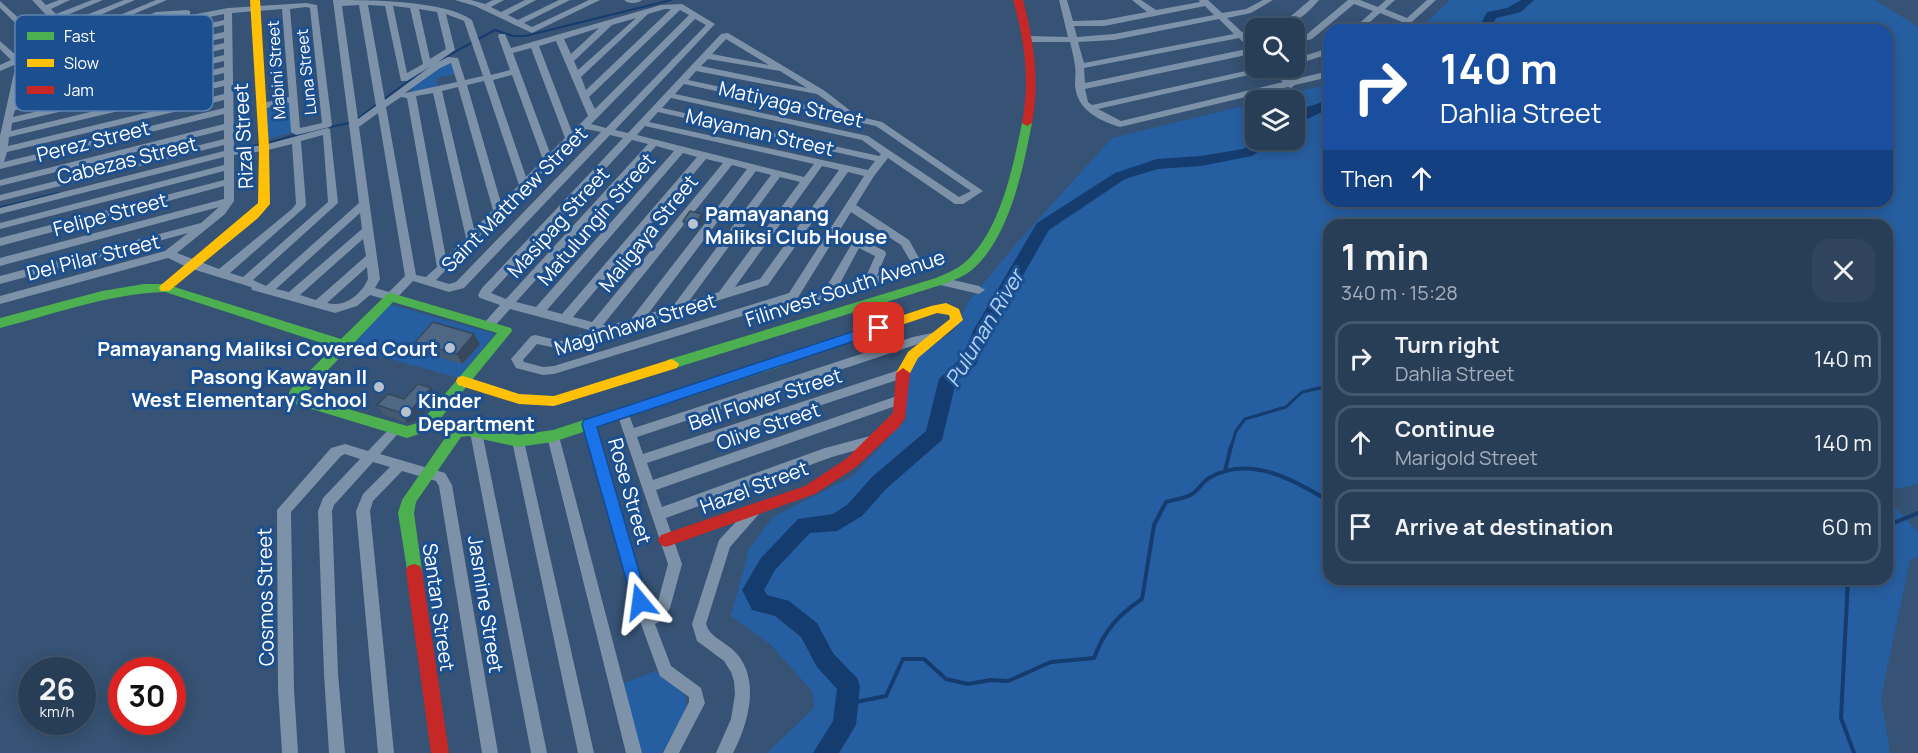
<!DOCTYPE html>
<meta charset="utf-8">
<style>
:root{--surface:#283e57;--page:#30455d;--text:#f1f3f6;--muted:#a5aeba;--line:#44576d}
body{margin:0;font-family:Manrope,sans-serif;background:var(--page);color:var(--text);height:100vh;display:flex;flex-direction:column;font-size:22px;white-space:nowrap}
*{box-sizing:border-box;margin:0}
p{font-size:20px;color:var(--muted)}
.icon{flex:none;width:33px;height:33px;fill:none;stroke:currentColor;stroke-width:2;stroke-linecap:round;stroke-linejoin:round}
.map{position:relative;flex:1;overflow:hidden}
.drawer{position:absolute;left:1323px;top:219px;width:570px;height:366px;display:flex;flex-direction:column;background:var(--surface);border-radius:18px;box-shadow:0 3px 15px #0003,0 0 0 2px var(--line)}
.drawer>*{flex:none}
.banner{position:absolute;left:1323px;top:24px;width:570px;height:183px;border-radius:18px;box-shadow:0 3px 15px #0003,0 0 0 2px var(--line);background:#1a4fa0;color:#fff;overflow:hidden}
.fabs{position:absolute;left:1245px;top:18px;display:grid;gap:12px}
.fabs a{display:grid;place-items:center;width:60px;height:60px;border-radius:12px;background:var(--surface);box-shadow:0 3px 15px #0003,0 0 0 2px var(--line);font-size:30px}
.speed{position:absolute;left:18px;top:657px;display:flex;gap:12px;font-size:30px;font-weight:700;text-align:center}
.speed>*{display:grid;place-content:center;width:78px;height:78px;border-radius:50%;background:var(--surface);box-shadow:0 3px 15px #0003,0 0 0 2px var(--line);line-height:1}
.speed small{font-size:15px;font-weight:400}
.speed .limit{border:9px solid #d22;background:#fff;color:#111}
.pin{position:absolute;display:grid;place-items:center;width:51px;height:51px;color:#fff;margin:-26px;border-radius:12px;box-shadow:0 3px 9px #0006}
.me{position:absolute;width:66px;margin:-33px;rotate:344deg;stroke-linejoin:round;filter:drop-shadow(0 0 4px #0008)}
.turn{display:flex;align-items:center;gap:21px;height:126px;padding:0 18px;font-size:27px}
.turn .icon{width:78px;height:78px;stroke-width:2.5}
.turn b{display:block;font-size:42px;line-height:51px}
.then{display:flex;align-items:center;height:57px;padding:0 18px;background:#0003;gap:12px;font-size:22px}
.round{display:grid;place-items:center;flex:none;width:63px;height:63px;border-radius:18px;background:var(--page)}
.overview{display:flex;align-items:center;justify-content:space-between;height:102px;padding:0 18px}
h1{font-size:36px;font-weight:700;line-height:45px}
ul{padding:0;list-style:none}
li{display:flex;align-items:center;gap:18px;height:75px;margin:0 12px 9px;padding:0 6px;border:3px solid var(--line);border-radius:18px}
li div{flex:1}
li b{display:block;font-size:22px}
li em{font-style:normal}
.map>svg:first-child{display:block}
.green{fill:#265fa1}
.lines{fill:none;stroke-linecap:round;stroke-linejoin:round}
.stream-far2{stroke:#153c6e;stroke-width:2}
.stream-far1{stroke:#153c6e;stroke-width:3}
.stream{stroke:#153c6e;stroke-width:4}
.river{fill:#153c6e;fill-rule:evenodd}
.street{fill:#7d92a8;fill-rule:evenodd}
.fast{fill:#4caf50;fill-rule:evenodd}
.slow{fill:#ffc107;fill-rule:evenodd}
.jam{fill:#c62828;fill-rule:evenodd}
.wall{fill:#455971}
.shaded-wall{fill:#38485c}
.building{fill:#506783;stroke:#38485c;stroke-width:1.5}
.route{fill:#1a73e8;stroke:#114b97;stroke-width:1.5}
.poi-dot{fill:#b9c2ce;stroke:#1b4f8f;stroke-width:2}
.labels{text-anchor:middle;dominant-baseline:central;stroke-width:6;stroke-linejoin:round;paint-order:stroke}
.far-street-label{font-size:16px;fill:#fff;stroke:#1b4f8f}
.street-label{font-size:20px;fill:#fff;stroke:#1b4f8f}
.poi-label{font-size:20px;font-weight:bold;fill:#fff;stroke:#1b4f8f;text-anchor:start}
.water-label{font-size:21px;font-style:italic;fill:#b5d3f5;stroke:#1b4f8f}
.key{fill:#1b4f8f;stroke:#5f84b1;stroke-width:1.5}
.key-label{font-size:16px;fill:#fff}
</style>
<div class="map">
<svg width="1918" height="753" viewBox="0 0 1918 753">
<rect width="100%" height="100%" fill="#365274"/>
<path class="green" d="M1450 0H1875L1918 27V484L1887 491V225H1329V579H1887V499L1918 532V557L1910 560 1881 697 1890 753H767L814 708 812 691 770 644 731 616 749 549 773 517 853 476 906 419V370L919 355 954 331 968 302 1016 244 1112 138 1255 103 1256 140H1294V100H1264L1329 84V201H1887V30H1418Z
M450 62 452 63 455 74 436 78 438 86 410 92 412 88 441 65Z
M290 103 291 133 267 139 266 108Z
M389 304 495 334 459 378 347 347Z
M655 671C663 678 675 684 682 692 696 708 670 738 662 753H640L622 684Z"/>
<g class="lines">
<path class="stream-far2" d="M440 60 495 30 513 36H525L671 0
M320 129 349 123 360 117 422 71
M268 143 299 134
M233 149 258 145
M31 200 58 193"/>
<path class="stream-far1" d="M0 208 37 199
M1329 262 1325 263 1324 277 1329 291
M1231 447 1236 431 1245 419 1286 407 1302 392 1329 386"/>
<path class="stream" d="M1225 471 1231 446
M1887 529 1891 524 1918 513
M1848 579 1841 718 1854 753
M846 704 886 696 903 659H924L946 679 968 684 991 680 1008 681 1051 662 1094 658C1104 631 1118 615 1142 599L1154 525 1166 502C1174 499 1185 499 1192 494 1199 490 1202 482 1209 478 1250 454 1293 480 1329 501"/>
<path class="river" d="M1521 0H1534L1521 12 1496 18 1490 30H1478L1487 12 1507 8Z
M1329 100V109L1294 125V114L1304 108Z
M1258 140H1274L1252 156 1201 166 1158 169 1125 179 1049 230 991 331 976 365 956 382 942 440 886 489 862 516 837 531 810 533 775 570 764 590 767 595 789 601 817 623 833 653 857 678 860 686 856 725 839 753H813L833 721 837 689 817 667 801 637 775 616 752 610 742 590 761 558 798 519 833 514 848 504 872 477 926 431 939 379 963 356 973 331 1037 223 1115 173 1157 159 1201 156 1243 149Z"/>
<path class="street" d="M32 0H41L46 5 59 0H70L51 9 56 14 92 0H103L60 18 66 23 124 0H135L70 28 74 32 70 35 51 20Z
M156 0H167L0 71V65L11 60 0 49V41L18 57 41 48 0 8V1L48 45Z
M333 0C366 0 445 0 472 20L491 75 510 70 498 36 499 34H505L511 48 661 5 682 4 715 24 615 130 628 133 721 34 728 33 825 91 857 116 882 122 983 191 963 204H955L888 158 874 176 856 205 909 240 923 265 919 271C900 276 814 306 802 304L800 301 802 298 824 291 854 240H862L885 251 886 254 877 276 912 264 901 245 851 212 797 299 554 374 543 375 516 368 511 359 531 336 535 335 561 341 593 331 510 309 492 329H484L482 326 484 323 500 305 480 298 478 295 482 288 623 138 610 135 464 288 449 292 413 281 395 300 391 301 370 295 357 306 335 313 252 290 251 287 189 268 168 258 0 304V296L165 251 188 233 0 284V276L201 223 219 207 0 266V258L224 199V186L0 246V238L224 180V171L0 229V223L224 165V157L0 214V208L224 151V145L0 201V195L224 139V130L0 186V180L224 124V114L0 169V136L14 73 113 30 228 8 306 3 317 5 332 125 330 127 296 135 291 132 289 103 262 109 257 106 259 104 289 97 282 9 232 13 234 149 264 145 327 128 330 129 338 203 253 280 266 286 359 203ZM359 5 376 106 358 119 342 6ZM368 5 385 6 401 81H407L431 66 385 100ZM393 6 410 8 423 64 407 73ZM306 7 310 8 322 123 300 128 290 9ZM419 9 437 12 446 49 430 59ZM665 9H671L586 90 581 77 648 14ZM680 10 689 15 595 109 589 97ZM224 14V20L74 53 109 38ZM446 14 464 21 483 76 465 80 458 58 448 57 438 62 455 50ZM636 18 578 70 574 61 612 25ZM695 19 706 25 606 128 591 124ZM224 25V32L21 77 70 55 71 58 74 59ZM599 28 571 54 564 39ZM224 38V43L19 90 20 83ZM726 39 769 65 712 54ZM556 41 588 116 572 132 539 46ZM531 48 565 138 550 153 513 53ZM224 49V55L16 104 17 96ZM708 59 780 71 807 88 701 66ZM224 61V67L13 117 15 110ZM451 63 457 82 405 93 440 68ZM696 71 817 94 844 113 688 80ZM224 73V80L11 131 12 123ZM512 75 543 160 526 177 493 80ZM484 81 519 185 501 203 467 85ZM684 84 876 126 971 191 959 197 868 136 675 94ZM224 86V94L8 146 9 137ZM458 87 493 210 474 229 442 91ZM433 93 466 238 446 258 416 96ZM401 97 407 98 437 267 426 277 416 275 386 107ZM671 98 862 140 881 154 879 156 662 108ZM224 100V108L4 162 7 152ZM658 112 875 161 868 170 649 122ZM378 113 405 276 389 292 375 288 380 279 359 127ZM645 126 814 164 804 177 637 135ZM586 129 601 132 456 282 449 284 436 280ZM323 135 328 202 243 277 230 273 305 207 306 205 301 141ZM632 140 648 144 506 299 491 293ZM292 144 296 204 292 209 219 269 177 253 225 214 234 201V155L264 151ZM656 146 674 151 536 307 516 302ZM683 153 697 157 562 314 547 310ZM706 159 723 163 592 322 573 317ZM732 165 747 169 631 319 608 326 603 325ZM822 166 839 170 760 279 735 287ZM756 171 771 175 673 306 648 314ZM848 172 864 176 789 293 554 366 543 367 524 362 523 360 537 344 561 349 768 285ZM780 177 800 182 719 292 689 301ZM360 213 362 229 289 292 276 289ZM363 239 366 256 316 300 300 295ZM859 248 875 256 865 279 838 287ZM367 267 368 279C361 295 344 308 327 303Z
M455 0H471L485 4 493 0H504L491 7 501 12 525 0H536L508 15 518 20 559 0H570L524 23 532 27 589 0H600L532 33 475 6Z
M624 0H642C638 4 628 4 624 0Z
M1059 0H1067L1073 21 1104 20 1147 12 1132 0H1141L1156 10 1200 2 1199 0H1208L1222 13 1246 9 1263 0H1273L1251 13 1227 18 1242 32 1256 30V35L1247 36 1250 40 1249 42H1243L1239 38 1084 68 1085 83 1256 47V53L1085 89 1088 102 1092 105 1259 68H1279L1291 80 1329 71V77L1295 85 1291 88 1288 87 1120 127C1098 120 1077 110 1075 85 1075 79 1076 72 1075 66 1074 58 1072 50 1070 42H1029L1025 39 1029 36 1068 37ZM1205 6 1214 15 1114 34 1077 37 1074 26H1104ZM1219 19 1234 34 1084 63 1078 42 1114 40ZM1271 70 1283 82 1121 121 1098 109Z
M1310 0H1319C1306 15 1291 28 1270 28L1271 26 1285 21Z
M1348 0H1360L1378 7 1386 0H1395L1385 9 1407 18 1427 0H1436L1403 30H1394L1402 22 1380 13 1361 30H1352L1373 11 1354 4 1312 39 1294 44V39L1306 35Z
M187 10 190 11V15L157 17 132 28 128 25 156 12Z
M1329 48V54L1294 65V59Z
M940 277 979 286 985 290 979 294 936 284 934 281Z
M866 299 870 300 885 328 883 331 879 332 875 331 860 303Z
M937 332 943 336 941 339 918 344 637 437 643 454 902 369 908 374 906 377 647 463 653 480 900 395 904 397 906 400 904 403 656 490 662 507 825 448 874 435 878 436 880 440 878 444 832 457 666 518 682 564 670 608 662 620 655 624 671 666 701 688 705 703 679 753H663L689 702V697L660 676 658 671 633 602 583 424 585 421H593L595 424 651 611 657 605 668 564 617 413 619 410H627L634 428 913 337Z
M396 424 400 426 402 429 380 454 445 473 452 485 498 753H482L439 486 436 481 402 471 373 501 370 511 394 753H378L356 511 363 494 390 467 373 462 334 505 332 511 338 674 345 753H329L324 674 318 511 323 498 360 459 345 454 341 456 291 512 294 689 298 753H282L278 689 277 510 331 448 345 444 368 451 392 426Z
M476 427 480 428 482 432 547 753H531L470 432 472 428Z
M553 431 557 432 559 436 642 753H626L547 436 549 432Z
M518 436 522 437 524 441 594 753H578L512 441 514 437Z
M752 508 757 510 759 514 730 547 706 624C710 637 722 640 732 649 762 675 749 723 733 753H716L731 719 735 694 734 681 731 672 724 661 697 641 692 624 719 540 747 510Z"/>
<path class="fast" d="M1027 120 1032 123C1023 169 1010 236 973 269 965 276 954 280 944 284L672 369 667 368 665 364 667 360 936 278C945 274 956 270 964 263 1000 233 1013 167 1022 123Z
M144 284H165L341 339 387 294 391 293 511 328 512 331 431 430 407 438 292 403 289 393 291 389 334 347 165 292C107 294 55 314 0 328V318L102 291ZM393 302 497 333 421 422 407 426 303 396Z
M780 356 785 357 787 361 785 365 553 442 518 447 468 436 461 437 416 502 414 513 422 571 420 576 414 578 408 576 398 513 402 500 452 428 468 424 518 435 553 430Z"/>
<path class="slow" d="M250 0H260L269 147 270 204 258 218 169 291H161L159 288 161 285 258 203 259 147Z
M946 303 959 309 963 320 918 358 908 377H898L896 373 908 352 950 319 949 315 937 313 780 366 773 361 775 357 931 306Z
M672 359 679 364 677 368 554 406 519 404 458 385 456 381 458 377 463 376 519 394 554 396Z"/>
<path class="jam" d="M1013 0H1023C1034 42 1040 80 1032 123L1027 126 1022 123C1030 80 1025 42 1013 0Z
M903 368 910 373 905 418 899 427 856 467 815 494 666 547 661 545 658 540 661 535 805 486 846 459 893 413 896 373Z
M414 564 420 566 422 571 449 753H431L406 571 408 566Z"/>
</g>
<path class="wall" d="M702 214 704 221 697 230 684 228 683 221Z
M474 334 480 344 462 364 421 352 415 342Z
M437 398 418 419 407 423 384 415 377 405Z"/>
<path class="shaded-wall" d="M702 214 704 221 697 230 695 224Z
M474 334 480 344 462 364 457 354Z
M431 388 437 398 418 419 407 423 401 413Z"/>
<path class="building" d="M690 211 702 214 695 224 683 221Z
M433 322 474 334 457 354 415 342Z
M418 384 431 388 412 409 401 413 377 405 388 394 404 399Z"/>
<path class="route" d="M879 323 886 328 884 331 597 427 648 602 645 607 640 609 634 607 582 424 584 420Z"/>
<g class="poi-dot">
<circle cx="693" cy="224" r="6"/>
<circle cx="450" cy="348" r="6"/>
<circle cx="379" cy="387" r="6"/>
<circle cx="406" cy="412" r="6"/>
</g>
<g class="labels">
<g class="far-street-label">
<text transform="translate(276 70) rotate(-94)">Mabini Street</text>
<text transform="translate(306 72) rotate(-96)">Luna Street</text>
</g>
<g class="street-label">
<text transform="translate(791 104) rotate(13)">Matiyaga Street</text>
<text transform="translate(760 132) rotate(13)">Mayaman Street</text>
<text transform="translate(243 136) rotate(-93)">Rizal Street</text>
<text transform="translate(93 141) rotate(-14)">Perez Street</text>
<text transform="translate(127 160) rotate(-14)">Cabezas Street</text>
<text transform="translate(514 199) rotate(-45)">Saint Matthew Street</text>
<text transform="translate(110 214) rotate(-15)">Felipe Street</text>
<text transform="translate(596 219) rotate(-49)">Matulungin Street</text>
<text transform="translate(558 222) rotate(-48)">Masipag Street</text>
<text transform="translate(648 233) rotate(-51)">Maligaya Street</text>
<text transform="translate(93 257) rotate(-14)">Del Pilar Street</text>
<text transform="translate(845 288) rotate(-18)">Filinvest South Avenue</text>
<text transform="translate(635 324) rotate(-17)">Maginhawa Street</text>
<text transform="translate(765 399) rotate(-18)">Bell Flower Street</text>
<text transform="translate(768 426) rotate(-19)">Olive Street</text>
<text transform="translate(754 487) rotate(-21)">Hazel Street</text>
<text transform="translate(630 491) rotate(74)">Rose Street</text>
<text transform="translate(265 597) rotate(-91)">Cosmos Street</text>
<text transform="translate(486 604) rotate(81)">Jasmine Street</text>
<text transform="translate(439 607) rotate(82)">Santan Street</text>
</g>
<g class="poi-label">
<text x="705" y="213">Pamayanang<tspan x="705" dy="23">Maliksi Club House</tspan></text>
<text x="438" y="348" text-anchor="end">Pamayanang Maliksi Covered Court</text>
<text x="367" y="376" text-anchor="end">Pasong Kawayan II<tspan x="367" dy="23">West Elementary School</tspan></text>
<text x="418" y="400">Kinder<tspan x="418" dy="23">Department</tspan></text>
</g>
<g class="water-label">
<text transform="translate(984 328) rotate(-59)">Pulunan River</text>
</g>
</g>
<rect x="15" y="15" width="198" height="96" rx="9" class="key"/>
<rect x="27" y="32" width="27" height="8" fill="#4caf50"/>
<rect x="27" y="59" width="27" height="8" fill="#ffc107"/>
<rect x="27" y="86" width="27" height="8" fill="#c62828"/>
<g class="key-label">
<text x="64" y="42">Fast</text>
<text x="64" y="69">Slow</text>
<text x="64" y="96">Jam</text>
</g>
</svg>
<div class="fabs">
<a><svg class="icon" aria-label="search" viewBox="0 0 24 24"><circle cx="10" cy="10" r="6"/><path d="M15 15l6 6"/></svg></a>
<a><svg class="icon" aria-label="layers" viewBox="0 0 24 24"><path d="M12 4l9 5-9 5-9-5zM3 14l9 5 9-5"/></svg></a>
</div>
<div class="speed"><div>26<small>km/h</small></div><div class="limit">30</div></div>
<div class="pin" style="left:879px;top:328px;background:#d93025"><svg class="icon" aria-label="arrive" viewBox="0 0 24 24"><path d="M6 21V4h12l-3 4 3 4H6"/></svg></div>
<svg class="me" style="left:640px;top:602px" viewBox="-20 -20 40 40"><path d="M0-17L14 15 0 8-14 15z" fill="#1a73e8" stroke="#fff" stroke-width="4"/></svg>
<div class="banner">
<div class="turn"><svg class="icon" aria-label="right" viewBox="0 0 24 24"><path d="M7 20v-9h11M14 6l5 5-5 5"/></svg><div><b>140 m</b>Dahlia Street</div></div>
<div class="then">Then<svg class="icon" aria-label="ahead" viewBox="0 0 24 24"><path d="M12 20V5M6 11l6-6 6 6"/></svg></div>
</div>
<section class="drawer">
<div class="overview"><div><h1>1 min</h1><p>340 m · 15:28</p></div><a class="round"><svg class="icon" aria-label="close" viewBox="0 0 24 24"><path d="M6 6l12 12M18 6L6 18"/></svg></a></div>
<ul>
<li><svg class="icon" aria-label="right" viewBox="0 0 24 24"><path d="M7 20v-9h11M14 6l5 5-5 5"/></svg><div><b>Turn right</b><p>Dahlia Street</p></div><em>140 m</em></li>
<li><svg class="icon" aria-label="ahead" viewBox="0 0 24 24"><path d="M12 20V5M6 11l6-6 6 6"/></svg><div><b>Continue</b><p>Marigold Street</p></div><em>140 m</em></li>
<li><svg class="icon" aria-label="arrive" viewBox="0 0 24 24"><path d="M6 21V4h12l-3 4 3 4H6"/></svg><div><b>Arrive at destination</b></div><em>60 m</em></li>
</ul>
</section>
</div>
